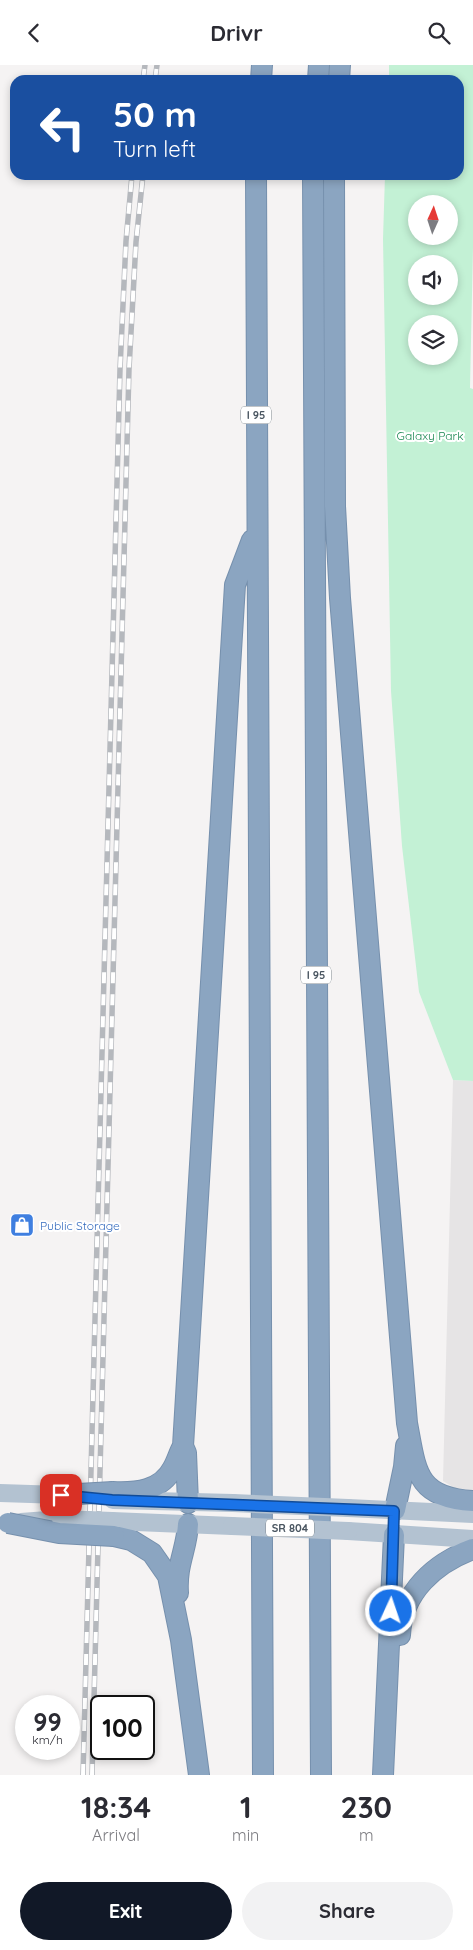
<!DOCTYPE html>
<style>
:root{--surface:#fff;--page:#f2f2f3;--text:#2b2b33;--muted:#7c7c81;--accent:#111827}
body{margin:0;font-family:Quicksand,sans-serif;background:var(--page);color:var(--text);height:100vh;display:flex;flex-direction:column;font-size:19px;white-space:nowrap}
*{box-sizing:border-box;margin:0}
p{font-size:16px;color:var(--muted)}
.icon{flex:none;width:28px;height:28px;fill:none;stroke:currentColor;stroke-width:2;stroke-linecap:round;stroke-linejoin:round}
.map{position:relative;height:1710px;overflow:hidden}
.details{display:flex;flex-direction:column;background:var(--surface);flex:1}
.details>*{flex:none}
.top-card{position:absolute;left:10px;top:10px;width:454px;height:105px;border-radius:15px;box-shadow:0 2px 8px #0003;background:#1a4fa0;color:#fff;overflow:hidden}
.needle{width:32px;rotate:3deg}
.buttons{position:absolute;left:408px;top:130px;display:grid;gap:10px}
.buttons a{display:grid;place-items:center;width:50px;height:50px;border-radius:50%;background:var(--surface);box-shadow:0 2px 8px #0003;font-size:25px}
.speed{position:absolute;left:15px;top:1630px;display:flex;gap:10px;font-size:25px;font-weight:700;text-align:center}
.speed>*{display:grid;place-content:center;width:65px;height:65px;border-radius:50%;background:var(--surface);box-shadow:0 2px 8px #0003;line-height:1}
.speed small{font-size:12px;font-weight:400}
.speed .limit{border:2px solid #111;border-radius:8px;background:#fff;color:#111}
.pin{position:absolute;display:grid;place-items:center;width:42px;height:42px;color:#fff;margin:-21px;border-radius:10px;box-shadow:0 2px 8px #0006}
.me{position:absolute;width:55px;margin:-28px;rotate:3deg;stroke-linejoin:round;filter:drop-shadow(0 0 4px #0008)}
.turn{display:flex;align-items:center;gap:18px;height:105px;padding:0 20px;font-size:22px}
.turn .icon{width:65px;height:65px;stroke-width:2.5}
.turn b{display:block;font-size:35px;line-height:42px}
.eta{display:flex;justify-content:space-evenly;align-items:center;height:85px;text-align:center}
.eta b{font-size:30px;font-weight:700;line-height:35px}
.primary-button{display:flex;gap:10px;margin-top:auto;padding:10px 20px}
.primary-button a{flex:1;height:58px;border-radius:30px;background:var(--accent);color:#fff;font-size:20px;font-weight:700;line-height:58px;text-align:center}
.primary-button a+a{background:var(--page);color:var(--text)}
header{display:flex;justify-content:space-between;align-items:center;height:65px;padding:0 20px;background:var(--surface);font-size:22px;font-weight:700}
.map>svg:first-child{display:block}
.education{fill:#e6e4e5}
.green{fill:#c3f1d5;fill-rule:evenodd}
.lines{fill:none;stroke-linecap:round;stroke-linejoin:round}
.motorway-casing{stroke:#7690ad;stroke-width:22}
.primary{stroke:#b3c2d1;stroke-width:18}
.motorway{stroke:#8ba5c1;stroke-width:20}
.rail-casing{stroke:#b5b8bd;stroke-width:5.5}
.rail{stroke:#fff;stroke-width:4;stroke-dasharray:11;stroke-linecap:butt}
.motorway-bridge-casing{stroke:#7690ad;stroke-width:22;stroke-linecap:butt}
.primary-bridge{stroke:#b3c2d1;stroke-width:18}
.motorway-bridge{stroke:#8ba5c1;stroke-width:20}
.route-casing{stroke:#114b97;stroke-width:12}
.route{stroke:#1a73e8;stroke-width:9}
.labels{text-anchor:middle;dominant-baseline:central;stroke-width:4;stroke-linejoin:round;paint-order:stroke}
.shield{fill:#fff;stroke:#808990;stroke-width:1}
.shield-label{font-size:11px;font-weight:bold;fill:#4a5661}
.park-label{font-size:12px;fill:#17864f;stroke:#fff}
.shop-label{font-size:12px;fill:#366cbe;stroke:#fff;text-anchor:start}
</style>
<header><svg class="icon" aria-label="back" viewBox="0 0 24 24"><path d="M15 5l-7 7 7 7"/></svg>Drivr<svg class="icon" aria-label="search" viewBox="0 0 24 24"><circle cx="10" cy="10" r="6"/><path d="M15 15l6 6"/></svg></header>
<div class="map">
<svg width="473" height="1710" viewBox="0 0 473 1710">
<rect width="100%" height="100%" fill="#f5f3f3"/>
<path class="education" d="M453 1015 473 1016V1426L458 1425 443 1416Z"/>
<path class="green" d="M389 0H473V182L470 323 473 324V1016L453 1015 419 927 402 781 391 626 383 174 385 110H459V15H389ZM416 139H449V171H416ZM416 199H449V231H416ZM416 259H449V291H416Z"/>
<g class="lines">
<defs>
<path id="motorway" d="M261 15 262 0
M318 15 319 0
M339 15 340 0
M256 110 263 1710
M313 110 321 1710
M334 110 335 441 340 533 407 1358C416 1406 416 1433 473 1436
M183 1381 186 1388 188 1438
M113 1427C136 1428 161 1426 173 1403 177 1396 179 1388 183 1381L235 520 252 475
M395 1445 404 1402 406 1381
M114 1471 131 1475 152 1488 168 1511 181 1575 199 1710
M178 1528C176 1499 187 1484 188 1459
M400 1570C402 1527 435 1498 473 1484
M383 1710 394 1470"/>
</defs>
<use href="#motorway" class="motorway-casing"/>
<path class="primary" d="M0 1428 61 1430
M113 1435 233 1438
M348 1443 473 1449
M112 1456 232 1461
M21 1457 61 1454
M348 1466 473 1474"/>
<use href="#motorway" class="motorway"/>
<defs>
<path id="rail" d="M143 15 145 0
M155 15 157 0
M83 1710 120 304 126 176 132 110
M92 1710 129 304 136 177 143 110"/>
</defs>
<use href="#rail" class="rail-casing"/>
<use href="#rail" class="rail"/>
<defs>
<path id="motorway-bridge" d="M61 1430 113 1427
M8 1458 59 1468 114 1471"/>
</defs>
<use href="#motorway-bridge" class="motorway-bridge-casing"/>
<path class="primary-bridge" d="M233 1438 348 1443
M61 1454 112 1456
M232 1461 348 1466"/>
<use href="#motorway-bridge" class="motorway-bridge"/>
</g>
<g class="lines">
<defs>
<path id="route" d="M61 1430 112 1435 394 1446 391 1546"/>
</defs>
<use href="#route" class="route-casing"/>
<use href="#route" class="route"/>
</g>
<defs>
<symbol id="shop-square" viewBox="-11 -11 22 22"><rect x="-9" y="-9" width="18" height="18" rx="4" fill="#3f7fe0" stroke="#fff"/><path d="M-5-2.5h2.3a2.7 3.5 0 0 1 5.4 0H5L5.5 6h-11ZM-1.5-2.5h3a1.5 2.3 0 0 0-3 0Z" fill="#fff"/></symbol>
</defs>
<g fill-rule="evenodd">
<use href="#shop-square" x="8" y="1146" width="28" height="28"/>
</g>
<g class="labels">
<g class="shield">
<rect x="241" y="341.5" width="30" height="17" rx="4"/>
<rect x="301" y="901.5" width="30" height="17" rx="4"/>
<rect x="266" y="1454.5" width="48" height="17" rx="4"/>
</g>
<g class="shield-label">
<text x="256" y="350">I 95</text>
<text x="316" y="910">I 95</text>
<text x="290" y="1463">SR 804</text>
</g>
<g class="park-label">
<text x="430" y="370">Galaxy Park</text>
</g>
<g class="shop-label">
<text x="40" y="1160">Public Storage</text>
</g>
</g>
</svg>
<div class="buttons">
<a><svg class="needle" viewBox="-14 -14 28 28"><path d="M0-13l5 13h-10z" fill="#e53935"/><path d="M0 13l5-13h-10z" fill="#7c7c81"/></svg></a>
<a><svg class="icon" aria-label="sound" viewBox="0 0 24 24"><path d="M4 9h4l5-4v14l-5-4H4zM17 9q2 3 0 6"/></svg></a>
<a><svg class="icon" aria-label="layers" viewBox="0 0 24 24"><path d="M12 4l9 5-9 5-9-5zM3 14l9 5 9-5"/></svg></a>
</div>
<div class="speed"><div>99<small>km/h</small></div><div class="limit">100</div></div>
<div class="pin" style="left:61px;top:1430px;background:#d93025"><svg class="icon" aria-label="arrive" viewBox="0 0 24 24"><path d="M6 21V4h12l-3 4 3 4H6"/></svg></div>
<svg class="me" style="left:391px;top:1546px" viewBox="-20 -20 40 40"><circle r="17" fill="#1a73e8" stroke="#fff" stroke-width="3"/><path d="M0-11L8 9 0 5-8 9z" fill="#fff"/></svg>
<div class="top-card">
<div class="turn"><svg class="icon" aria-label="left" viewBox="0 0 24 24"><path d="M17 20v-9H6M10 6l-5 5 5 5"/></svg><div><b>50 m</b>Turn left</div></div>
</div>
</div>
<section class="details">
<div class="eta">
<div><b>18:34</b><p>Arrival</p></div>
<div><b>1</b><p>min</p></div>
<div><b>230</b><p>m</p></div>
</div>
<div class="primary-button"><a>Exit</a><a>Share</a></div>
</section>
